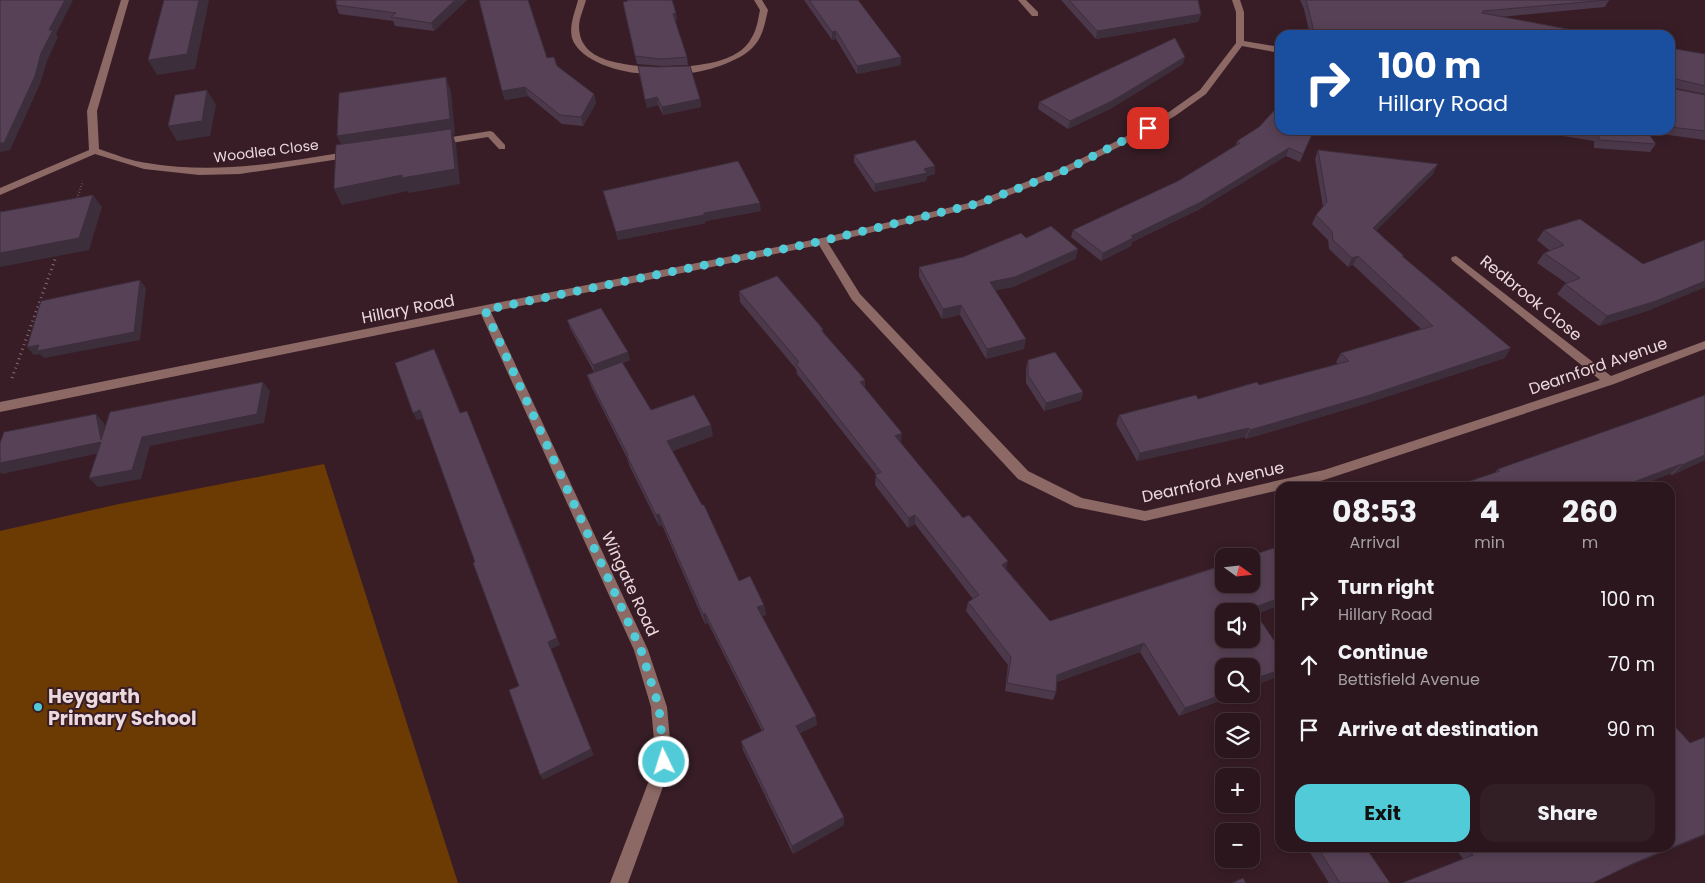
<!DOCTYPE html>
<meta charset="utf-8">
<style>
:root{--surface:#2a161c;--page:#321f25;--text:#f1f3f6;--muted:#a59fa3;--line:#46353b;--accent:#52cbd8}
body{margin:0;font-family:Poppins,sans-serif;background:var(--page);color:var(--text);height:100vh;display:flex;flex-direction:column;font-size:19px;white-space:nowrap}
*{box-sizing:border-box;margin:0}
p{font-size:16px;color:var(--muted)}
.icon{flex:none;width:28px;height:28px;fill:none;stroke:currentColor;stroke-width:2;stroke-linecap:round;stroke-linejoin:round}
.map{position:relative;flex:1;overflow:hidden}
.sheet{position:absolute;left:1275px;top:482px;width:400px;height:370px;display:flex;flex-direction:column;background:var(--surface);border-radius:15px;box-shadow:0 2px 12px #0003,0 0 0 1px var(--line)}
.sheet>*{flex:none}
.guide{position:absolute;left:1275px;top:30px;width:400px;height:105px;border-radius:15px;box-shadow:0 2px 12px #0003,0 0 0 1px var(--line);background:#1a4fa0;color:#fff;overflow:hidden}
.needle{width:32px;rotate:105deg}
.fabs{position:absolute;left:1215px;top:548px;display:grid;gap:10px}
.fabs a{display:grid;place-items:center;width:45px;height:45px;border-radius:10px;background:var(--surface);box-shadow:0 2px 12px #0003,0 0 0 1px var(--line);font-size:25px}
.pin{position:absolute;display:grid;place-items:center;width:42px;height:42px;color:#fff;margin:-21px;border-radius:10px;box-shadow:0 2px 8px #0006}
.me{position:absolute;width:55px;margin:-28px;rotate:356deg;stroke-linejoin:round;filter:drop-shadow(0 0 4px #0008)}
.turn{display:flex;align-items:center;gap:18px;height:105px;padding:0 20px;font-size:22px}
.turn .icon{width:65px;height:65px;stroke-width:2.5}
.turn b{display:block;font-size:35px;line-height:42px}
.eta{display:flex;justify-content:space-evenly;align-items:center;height:85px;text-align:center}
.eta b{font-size:30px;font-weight:700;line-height:35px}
.button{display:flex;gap:10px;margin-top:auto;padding:10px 20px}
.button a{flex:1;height:58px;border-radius:15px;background:var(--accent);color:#111;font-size:20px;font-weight:700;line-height:58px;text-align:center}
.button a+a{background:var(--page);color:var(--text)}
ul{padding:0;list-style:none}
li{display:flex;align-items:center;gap:15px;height:65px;padding:0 20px}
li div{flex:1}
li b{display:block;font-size:19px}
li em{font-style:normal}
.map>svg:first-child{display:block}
.green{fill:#6c3b04}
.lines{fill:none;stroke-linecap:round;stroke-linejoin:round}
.path-far1{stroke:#836b73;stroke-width:2.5;stroke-dasharray:0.5 2.5;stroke-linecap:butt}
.path{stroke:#836b73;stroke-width:3;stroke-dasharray:1 4;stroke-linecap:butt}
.minor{fill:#8c6964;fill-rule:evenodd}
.wall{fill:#4b384a}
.shaded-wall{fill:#3d2e3c}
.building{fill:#574156;stroke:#3d2e3c;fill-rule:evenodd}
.route{stroke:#52cbd8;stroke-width:9;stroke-dasharray:0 16.2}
.poi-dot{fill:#52cbd8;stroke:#381d26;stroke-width:2}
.labels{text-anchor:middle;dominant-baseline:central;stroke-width:4;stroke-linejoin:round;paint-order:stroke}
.far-street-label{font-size:14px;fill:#ecd9de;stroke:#381d26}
.street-label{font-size:16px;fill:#ecd9de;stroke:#381d26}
.near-poi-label{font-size:19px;font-weight:bold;fill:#ecd9de;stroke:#381d26;text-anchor:start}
</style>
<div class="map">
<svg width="1705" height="883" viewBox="0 0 1705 883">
<rect width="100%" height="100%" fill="#381d26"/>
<path class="green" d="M324 464 458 883H0V531L119 504Z"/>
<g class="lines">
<path class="path-far1" d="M76 201 83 181"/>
<path class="path" d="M12 378 57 254"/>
<path class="minor" d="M121 0H129L97 111 99 149C114 154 131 161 147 163 220 175 281 162 353 151L358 154 353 157 240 174 199 175 144 169 95 154 0 195V188L89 150 87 111Z
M578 0H586C584 8 579 18 579 27 580 66 630 63 657 69V73C633 77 580 64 572 38 569 25 575 12 578 0Z
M754 0H762L768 10C765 23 763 36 754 46 740 63 693 77 671 73V69C697 64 738 65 752 37 757 29 758 19 760 10Z
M1018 0H1026L1038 12V16H1032Z
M1232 0H1240L1244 12V41L1280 47V53L1242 46 1206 94 1175 116 1139 137 1068 172 984 205 828 243 860 294 1028 471 1082 498 1145 511 1324 470 1600 380 1452 261 1451 259 1452 257 1456 256 1611 376 1705 341V349L1614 384 1324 480 1292 488H1280V490L1145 521 1075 507 1018 479 852 300 819 245 491 312 648 650 667 707 672 762 628 883H610L656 762 651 707 634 650 481 314 0 412V402L822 238 977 201 1062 168 1133 133 1169 112 1200 90 1236 43V12Z
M490 131 493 132 505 145V149H499L488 137 439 145 434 142 439 139Z"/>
</g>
<path class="wall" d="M336 0H467L434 31 395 26 393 21 339 14 336 5Z
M627 0H672L676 13 677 20 675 21 687 57 688 65 662 66 637 64 624 9Z
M804 0H858L901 57V65L857 74 836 39 832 40Z
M1061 0H1198L1201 14 1198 22 1096 39Z
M1300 0H1609L1605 7 1501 17 1600 35H1310L1304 9Z
M1670 48 1705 54V94L1675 88V89L1705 95V140L1647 132 1656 144 1650 152 1594 148V141L1532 131 1670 130Z
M547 58 594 94 596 103 583 126 562 124 528 96 505 100 502 91Z
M1183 64 1110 109 1068 129 1038 109 1039 102Z
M639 73 700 99 701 107 663 115 658 105 647 108Z
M1259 127 1314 130 1300 162 1286 156 1198 210 1132 242 1131 246 1101 261 1071 237 1073 230 1178 181 1236 145 1237 141Z
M1318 150 1433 174 1376 230 1505 358 1361 405 1246 439 1245 437 1137 461 1116 424 1119 415 1198 399 1259 385 1338 364 1336 362 1341 353 1421 329 1353 265 1348 267 1329 249 1328 240 1312 224 1316 215 1323 207 1315 159Z
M854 155 935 174 927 176 926 181 874 192 854 162Z
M603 191 761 211 705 221 706 223 618 240Z
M1544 230 1643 264 1705 240V287L1647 311 1599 326 1557 294 1565 284 1566 283 1537 263 1544 253 1550 251 1537 240Z
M1026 238 1078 249 1075 259 1013 287 995 290 1024 349 986 359 960 315 942 319 919 277V267L963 257Z
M739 291 823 329V333L865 389 901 443 963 518 1050 621 1280 546V605L1256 614 1224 694H1231L1225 696 1222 700 1179 716 1140 652 1057 682 1056 692 1053 700 1005 691 1008 665 966 611 968 602 973 599 915 524 908 528 875 485 876 474 797 374 796 369 740 302Z
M567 320 630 360 623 363 651 410 713 436 672 451 739 581 764 605 766 615 762 616 817 725 800 733 844 825 793 854 743 750 741 741 762 731 708 623 705 624 662 525 659 526 630 467 627 458 591 386 587 375 594 372 570 328Z
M1028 360 1083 392 1081 400 1044 411 1026 383V368Z
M1705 460 1672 475 1670 474 1495 472 1498 469Z
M1670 721 1690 743 1705 737V835L1624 868 1593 883H1402L1463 859 1455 848H1670Z
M1307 848H1366L1390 883H1329Z"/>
<path class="shaded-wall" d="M65 0H73L56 34 58 37 47 61 40 84 10 150 0 152V143L49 30Z
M199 0H209L195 69 157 75 148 60Z
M455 0H467L434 31 431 23Z
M676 13 677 20 674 21 673 14Z
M1201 14 1198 22 1096 39 1097 31Z
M836 31V39L832 40V32Z
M901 57V65L857 74V66Z
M1185 57 1183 64 1110 109 1068 129 1070 121Z
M446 77 451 92 455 134 453 135 456 144 460 184 409 193 408 191 342 205 334 189 402 175 455 169 344 151 337 136Z
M525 87 528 96 505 100 502 91Z
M207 90 216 105 210 136 177 141 168 126Z
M594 94 596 103 583 126 581 117Z
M657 97 658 105 647 108 645 100Z
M700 99 701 107 663 115 662 107Z
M1289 148 1286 156 1198 210 1132 242 1131 246 1101 261 1103 253 1131 236Z
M1438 164 1433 174 1369 238 1373 228Z
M935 166V174L927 176 926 181 874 192 875 184Z
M93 195 102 207 89 250 0 267V253Z
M760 203 761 211 705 221 706 223 618 240 616 232 704 213Z
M1078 249 1075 259 1013 287 988 292 990 282Z
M1358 256 1353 265 1348 267 1352 258Z
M140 280 146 288 140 340 44 358 40 354 34 355 27 347Z
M1705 281V287L1647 311 1599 326 1607 316Z
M961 305 960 315 942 319 943 309Z
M1026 339 1024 349 986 359 987 349Z
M1511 348 1505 358 1361 405 1246 439 1250 430Z
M434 349 438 357 464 421 460 413Z
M628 352 630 360 595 373 593 365Z
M865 380V390L860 382Z
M263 382 270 391 264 423 150 446 141 479 98 487 89 478 142 437Z
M1083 392 1081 400 1044 411 1046 403Z
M420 410 424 418 417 420 413 413Z
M467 411 525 554 560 645 551 649 594 755 543 780 540 775Z
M96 414 104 423 110 449 101 440Z
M711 425 713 436 670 452 667 441Z
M1249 428 1245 437 1137 461 1140 453Z
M902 433 901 443 895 436Z
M101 442 109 451 2 474 0 472V463Z
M1705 455V460L1672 475 1682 465Z
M1681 464 1670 474 1634 488H1618Z
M659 514 662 525 659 526 656 515Z
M915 515V524L908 528 909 518Z
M1008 561 1006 571 1002 565Z
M1280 598V605L1251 615 1252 608Z
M764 605 766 615 759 617 757 607Z
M705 613 708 623 705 624 703 614Z
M1144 643 1140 652 1054 683 1057 675Z
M1280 670V676L1251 687V680Z
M1224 694H1231L1225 696 1222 700 1179 716 1185 708Z
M816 716 817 725 797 734 796 726Z
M844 817V825L793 854 792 846Z
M1705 834V835L1622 869 1634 863Z"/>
<path class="building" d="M0 0H65L49 30H53L41 53 35 76 4 143H0Z
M164 0H199L187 54 148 60Z
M336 0H455L431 23 391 17 396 13 336 5Z
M479 0H528L547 58 554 57 557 66 594 94 581 117 560 115 525 87 502 91Z
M628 0H672L676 13 673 14 687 57 661 59 635 56 623 2 628 1Z
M809 0H858L901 57 857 66 836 31 832 32Z
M1069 0H1198L1201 14 1097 31Z
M1306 0H1607L1483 11 1482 13 1600 35H1315Z
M1175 38 1185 57 1112 101 1070 121 1039 102Z
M1670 48 1705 54V86L1676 79 1674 81 1675 89 1705 95V131L1670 127Z
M638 66 657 67 690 66 700 99 662 107 657 97 645 100Z
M446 77 450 119 337 136 339 93Z
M207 90 202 121 168 126 175 95Z
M1280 104V130H1314L1303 154 1289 148 1201 202 1131 236 1133 238 1103 253 1073 230 1178 181 1240 143 1237 141 1259 127Z
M451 129 455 169 402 178V175L334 189 336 145Z
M1582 130H1646L1656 144 1599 140V133Z
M915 140 935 166 924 169 927 173 875 184 854 155Z
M1318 150 1438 164 1373 228 1404 256H1402L1511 348 1367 396 1250 430 1249 428 1140 453 1119 415 1196 395 1198 399 1257 382 1259 385 1349 361 1341 353 1433 326 1358 256 1352 258 1333 240 1332 231 1316 215 1327 202Z
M738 161 760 203 704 213V215L616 232 603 191Z
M93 195 79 238 0 253V212Z
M1580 219 1643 264 1705 240V281L1656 301 1607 316 1565 284 1580 278 1544 253 1564 245 1544 230Z
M1051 226 1078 249 1015 277 990 282 1026 339 987 349 961 305 943 309 919 267 963 257 1021 233 1026 238Z
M777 276 823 329 821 330 865 380 860 382 902 433 895 436 963 518 969 515 1008 561 1002 565 1050 621 1224 565V584H1251V556H1250L1280 546V598L1252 608 1280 649V670L1251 680V666H1224V694L1185 708 1144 643 1057 675 1056 692 1007 683 1011 657 968 602 979 595 915 515 909 518 875 475 881 472 796 364 799 362 739 291ZM1224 611H1251V639H1224Z
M140 280 134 332 37 351 39 345 27 347 41 301Z
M601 308 628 352 593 365 567 320Z
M434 349 460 413 467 411 521 547 557 638 548 642 591 749 540 775 509 690 519 686 473 563 475 562 420 410 413 413 395 363Z
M1055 352 1083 392 1046 403 1028 375V360Z
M622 362 651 410 694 395 711 425 667 441 702 505H704L739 581 750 576 764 605 757 607 816 716 796 726 844 817 792 846 741 741 764 730 705 613 703 614 659 514 656 515 627 456 628 455 587 375Z
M263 382 257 414 142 437 132 470 89 478 101 442 0 463V443L4 432 96 414 101 440 110 412Z
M1705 395V455L1682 465 1681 464 1618 488H1449L1500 471 1498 469 1657 413Z
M1670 721 1690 743 1705 737V834L1634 863 1593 883H1402L1473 855 1468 848H1670V772L1674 771 1670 766Z
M1318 848H1366L1390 883H1340Z
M1243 878 1246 883H1232Z"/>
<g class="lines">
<path class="route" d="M664 762 659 707 641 650 485 310 822 241 980 203 1066 170 1148 128"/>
</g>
<circle class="poi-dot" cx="38" cy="707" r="5"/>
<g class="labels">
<g class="far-street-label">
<text transform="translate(266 151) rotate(-7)">Woodlea Close</text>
</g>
<g class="street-label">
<text transform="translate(1531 298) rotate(39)">Redbrook Close</text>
<text transform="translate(408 309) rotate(-11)">Hillary Road</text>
<text transform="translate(1598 366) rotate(-19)">Dearnford Avenue</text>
<text transform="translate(1213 482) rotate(-12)">Dearnford Avenue</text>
<text transform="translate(630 584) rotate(65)">Wingate Road</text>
</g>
<g class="near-poi-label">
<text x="48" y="696">Heygarth<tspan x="48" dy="22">Primary School</tspan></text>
</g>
</g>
</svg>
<div class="fabs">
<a><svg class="needle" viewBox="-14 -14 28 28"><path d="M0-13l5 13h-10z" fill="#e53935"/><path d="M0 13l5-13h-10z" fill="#a59fa3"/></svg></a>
<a><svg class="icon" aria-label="sound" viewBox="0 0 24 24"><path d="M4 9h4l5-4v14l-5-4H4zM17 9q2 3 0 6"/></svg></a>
<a><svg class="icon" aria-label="search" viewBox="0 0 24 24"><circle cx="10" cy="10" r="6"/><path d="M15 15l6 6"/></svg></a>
<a><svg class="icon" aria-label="layers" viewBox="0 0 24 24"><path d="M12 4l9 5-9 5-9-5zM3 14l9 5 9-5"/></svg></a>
<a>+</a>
<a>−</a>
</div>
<div class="pin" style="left:1148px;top:128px;background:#d93025"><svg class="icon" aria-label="arrive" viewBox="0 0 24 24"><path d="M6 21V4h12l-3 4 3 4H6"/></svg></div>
<svg class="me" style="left:664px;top:762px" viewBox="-20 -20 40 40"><circle r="17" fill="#52cbd8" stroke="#fff" stroke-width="3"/><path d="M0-11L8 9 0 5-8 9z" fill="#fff"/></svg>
<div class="guide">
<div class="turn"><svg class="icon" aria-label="right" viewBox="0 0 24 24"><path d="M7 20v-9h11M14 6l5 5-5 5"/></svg><div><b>100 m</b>Hillary Road</div></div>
</div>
<section class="sheet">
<div class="eta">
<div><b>08:53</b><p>Arrival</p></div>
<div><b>4</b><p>min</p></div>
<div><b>260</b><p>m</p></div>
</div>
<ul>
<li><svg class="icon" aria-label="right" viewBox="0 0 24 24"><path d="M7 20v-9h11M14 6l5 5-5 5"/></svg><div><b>Turn right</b><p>Hillary Road</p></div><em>100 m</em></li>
<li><svg class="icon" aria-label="ahead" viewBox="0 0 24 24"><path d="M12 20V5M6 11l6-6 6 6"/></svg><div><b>Continue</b><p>Bettisfield Avenue</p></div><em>70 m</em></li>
<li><svg class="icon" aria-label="arrive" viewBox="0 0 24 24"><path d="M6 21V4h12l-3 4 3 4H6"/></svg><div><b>Arrive at destination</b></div><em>90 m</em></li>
</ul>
<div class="button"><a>Exit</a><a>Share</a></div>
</section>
</div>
